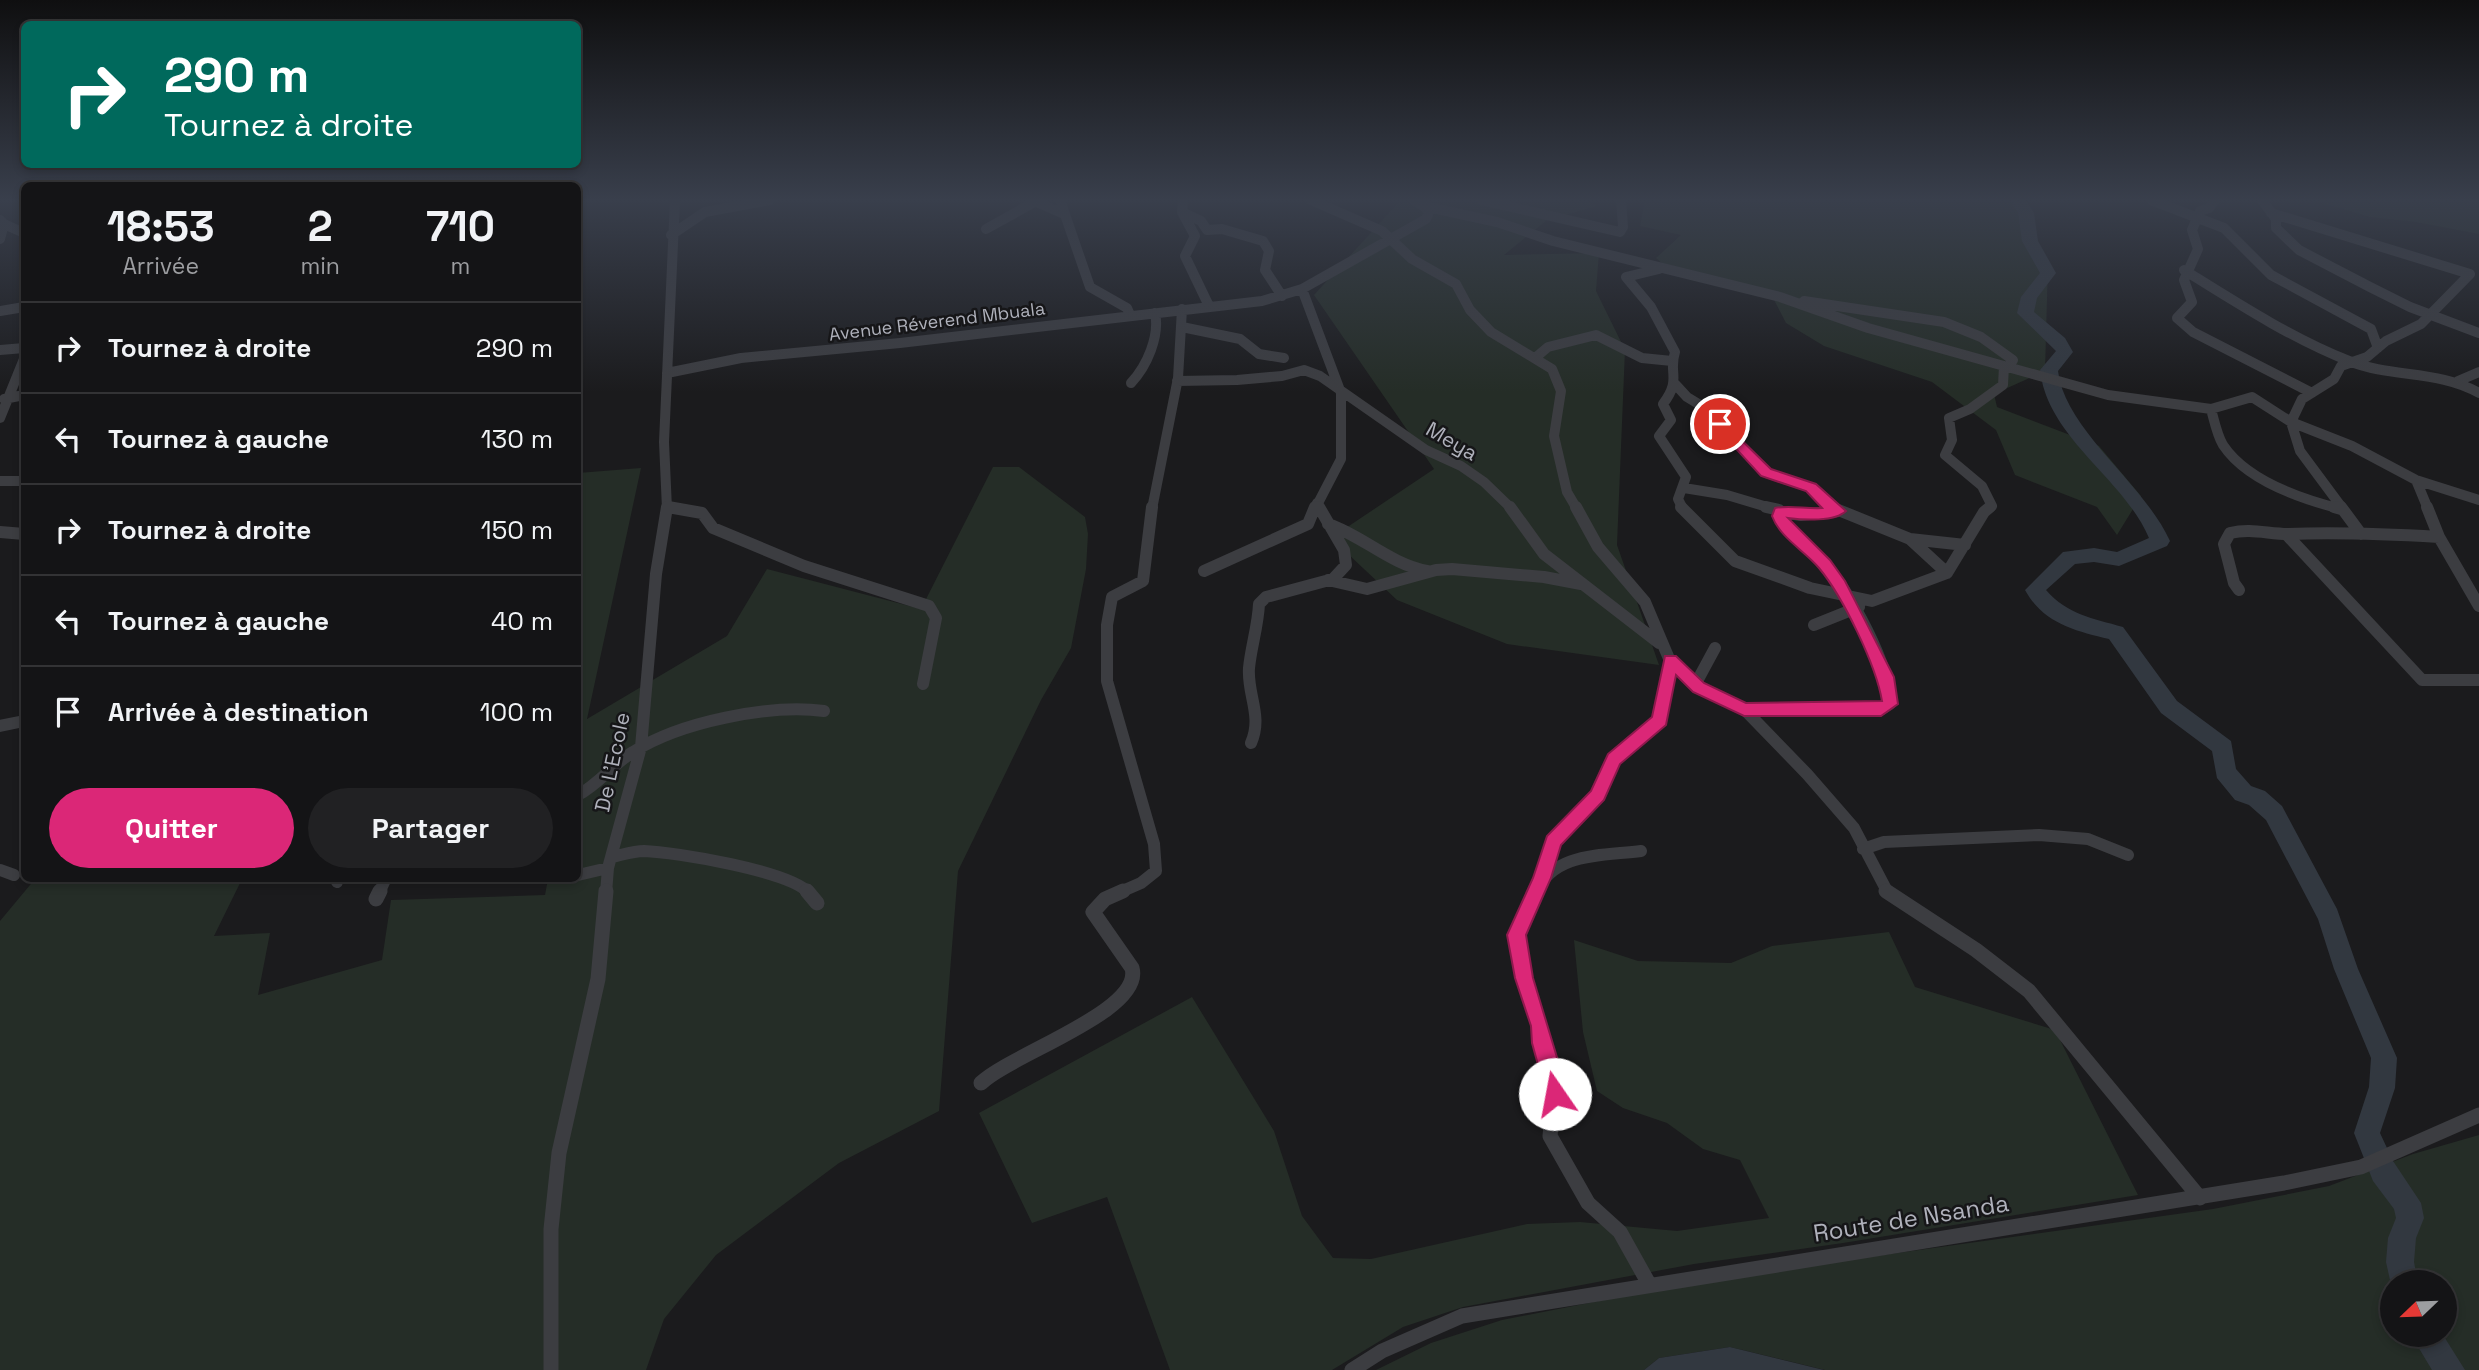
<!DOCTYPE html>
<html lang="fr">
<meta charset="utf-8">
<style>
:root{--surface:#141416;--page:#212123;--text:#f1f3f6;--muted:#9d9ea1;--line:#333335;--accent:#db2777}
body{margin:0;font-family:"Space Grotesk",sans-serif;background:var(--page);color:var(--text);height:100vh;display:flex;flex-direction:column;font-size:26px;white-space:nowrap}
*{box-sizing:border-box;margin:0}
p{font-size:23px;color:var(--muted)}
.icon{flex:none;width:38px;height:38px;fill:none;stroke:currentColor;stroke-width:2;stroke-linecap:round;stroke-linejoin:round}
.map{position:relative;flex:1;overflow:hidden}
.panel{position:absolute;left:21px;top:182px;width:560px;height:700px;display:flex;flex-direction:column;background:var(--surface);border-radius:10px;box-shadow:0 4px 10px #0003,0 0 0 2px var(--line)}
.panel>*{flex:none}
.top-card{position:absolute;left:21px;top:21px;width:560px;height:147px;border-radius:10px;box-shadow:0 4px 10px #0003,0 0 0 2px var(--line);background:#00695c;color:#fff;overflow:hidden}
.needle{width:46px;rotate:247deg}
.fabs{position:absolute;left:2380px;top:1270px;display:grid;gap:14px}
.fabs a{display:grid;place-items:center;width:77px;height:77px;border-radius:50%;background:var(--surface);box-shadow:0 4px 10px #0003,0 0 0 2px var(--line);font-size:35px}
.pin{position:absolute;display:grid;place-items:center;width:60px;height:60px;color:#fff;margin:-30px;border:4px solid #fff;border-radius:50%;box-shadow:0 2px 7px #0007}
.me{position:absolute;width:77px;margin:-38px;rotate:348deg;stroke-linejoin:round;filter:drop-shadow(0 0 5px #0008)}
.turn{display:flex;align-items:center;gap:24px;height:147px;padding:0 28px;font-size:32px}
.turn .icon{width:91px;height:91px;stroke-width:2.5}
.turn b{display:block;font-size:49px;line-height:60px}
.eta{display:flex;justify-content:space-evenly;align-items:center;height:119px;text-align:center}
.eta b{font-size:42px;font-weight:600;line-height:49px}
.action{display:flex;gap:14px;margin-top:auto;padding:14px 28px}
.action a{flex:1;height:80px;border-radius:42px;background:var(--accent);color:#fff;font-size:28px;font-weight:600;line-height:80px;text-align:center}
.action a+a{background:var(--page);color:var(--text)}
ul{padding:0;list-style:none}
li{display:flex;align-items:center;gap:21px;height:91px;padding:0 28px;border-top:2px solid var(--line)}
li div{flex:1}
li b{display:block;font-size:26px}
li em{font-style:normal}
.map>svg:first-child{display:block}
.green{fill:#252d27;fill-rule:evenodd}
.water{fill:#323840}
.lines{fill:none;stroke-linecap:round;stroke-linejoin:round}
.river{fill:#323840;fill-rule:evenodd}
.minor-far2{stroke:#3c3d41;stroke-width:10}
.minor-far1{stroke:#3c3d41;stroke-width:12}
.minor{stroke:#3c3d41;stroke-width:15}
.route{fill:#db2777;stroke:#8e194d;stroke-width:2}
.labels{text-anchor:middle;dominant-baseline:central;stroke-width:5;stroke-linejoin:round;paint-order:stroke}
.far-street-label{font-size:18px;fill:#afb1bb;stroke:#161618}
.street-label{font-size:21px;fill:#afb1bb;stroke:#161618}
.near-street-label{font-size:24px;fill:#afb1bb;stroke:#161618}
</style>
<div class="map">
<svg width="2479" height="1370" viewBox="0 0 2479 1370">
<rect width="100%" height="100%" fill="#1b1b1d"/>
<path class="green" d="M1394 200H1584L1597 206 1547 220 1504 255 1599 253 1596 291 1625 350 1617 545 1659 665 1507 644 1397 600 1331 538 1434 469 1314 295 1399 202Z
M1645 200H2015L2048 263 2045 371 1994 394 1997 407 2099 446 2141 496 2117 535 2097 507 2015 475 1996 430 1932 382 1824 346 1786 323 1770 292 1665 266 1656 258 1681 235 1640 226Z
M2313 200H2479V234L2416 222 2370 217Z
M993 467H1019L1085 517 1088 534 1086 569 1071 648 1041 700 958 871 939 1111 839 1163 716 1255 664 1319 646 1370H0V921L35 879H242L214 936 270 933 258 995 382 960 391 900 545 895 548 879 578 878V473L641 468 587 719 727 636 767 569 921 609Z
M1889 932 1915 987 2055 1030 2138 1195 1843 1243 1694 1264 1463 1307 1403 1327 1332 1370H1170L1107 1197 1032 1223 979 1113 1192 997 1274 1131 1302 1216 1333 1258 1371 1259 1527 1224 1580 1222 1677 1231 1769 1218 1740 1160 1703 1149 1667 1123 1623 1108 1597 1091 1583 1032 1574 940 1638 961 1731 963 1772 946Z
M2479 1135V1370H1825L1730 1347 1659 1358 1644 1370H1376L1431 1343 1502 1320 1624 1296 1847 1260 2213 1209 2329 1186 2413 1154ZM2392 1283H2445V1335H2392Z"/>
<path class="water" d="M1730 1347 1824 1370H1825H1644L1659 1358Z"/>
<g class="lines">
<path class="river" d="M2010 200H2026L2034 213 2038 241 2056 273 2037 298 2034 312 2065 338 2073 352 2058 371C2065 430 2143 482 2170 541L2167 546 2119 566 2094 562 2075 564 2046 590C2068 615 2092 618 2123 627L2177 701 2231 741 2236 769 2251 786 2265 791 2282 806 2337 909 2358 969 2397 1058 2395 1088 2380 1133 2393 1161 2421 1203 2424 1218 2416 1238 2414 1262 2418 1283H2392V1289L2386 1262 2388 1238 2396 1218 2394 1209 2373 1181 2354 1133 2369 1087 2371 1058 2334 969 2318 919 2266 820 2249 805 2235 800 2217 778 2212 751 2161 713 2109 639C2075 631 2043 623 2025 590L2063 552 2094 548 2117 552 2149 538C2123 477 2048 439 2040 370L2056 351 2017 313 2021 297 2040 273 2022 241 2018 213Z
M2411 1335H2443L2465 1370H2432Z"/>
<path class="minor-far2" d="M1032 200 1064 214
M1060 200 1090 287 1127 308 1130 315
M1183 200 1182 212 1201 221 1207 230 1222 229 1263 241 1269 251 1265 270 1282 296
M1311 200 1382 231 1412 259 1456 284 1470 310 1491 332 1552 369 1561 391 1554 436 1567 492 1577 509
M1414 200 1423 206 1497 222 1553 241 1780 297 1868 328 2108 395 2211 409 2252 397 2291 422 2352 446 2416 480 2479 500
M1481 200 1620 232 1623 227 1621 200
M2151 200 2224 228 2271 275 2371 329 2378 348
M2215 200 2209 208 2200 211 2192 230 2198 249 2184 280 2192 302 2177 318 2193 332 2312 393
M2262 200 2276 219V228L2299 250 2370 287 2410 307 2479 333
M1182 212 1195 236 1185 256 1209 306
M2271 213 2470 274 2421 324 2386 341 2367 357 2341 366 2334 379 2302 399 2291 422 2300 451 2343 509
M0 220 4 224 0 239
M4 224 24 233
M986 229 1038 200
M671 235 705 212 770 200
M1659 269 1626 277 1651 307 1675 352C1668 373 1682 379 1663 404L1671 420 1659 436 1686 477 1678 499 1683 509
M2184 270C2237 303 2291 338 2349 361 2391 378 2439 370 2479 393
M1302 289 1341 393V459L1315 509
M1804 301 1944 322 1981 337 2013 360 2008 367
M0 311 24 307
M1182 327 1240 339 1259 354 1284 358
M0 350 24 348
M1535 358 1548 347 1596 335 1642 358 1672 361
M667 373 741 358 900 343 1262 301 1302 289 1426 219 1429 212 1423 206
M1177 381 1237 380 1282 376 1304 370 1320 376 1426 450 1461 466 1484 482 1512 509
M2458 381 2479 372
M1131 383C1147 366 1160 336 1155 313
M1675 384 1687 397 1710 411 1766 473 1811 488 1835 509
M4 399 24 395
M2211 409C2214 420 2217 435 2223 445 2247 481 2301 499 2341 509
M0 418 24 359
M2416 480 2428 509
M0 481H24
M1684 488 1727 495 1774 509
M1317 503 1320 509
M667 507 679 509
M667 509 664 442 675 200
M1152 509 1178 378 1182 309
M1988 509 1992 506 1982 486 1945 455 1952 440 1949 418 1970 409 2003 385 2004 366"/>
<path class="minor-far1" d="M668 507 702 513 713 528 804 566 929 606 936 618 923 684
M1510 507 1544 554 1659 643
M1576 507 1598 547 1645 602 1670 661 1698 687 1744 709 1807 774 1854 828 1888 893
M1681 507 1735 561 1810 588 1872 601 1947 573 1984 512 1990 507
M1831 507 1910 539 1965 545
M2334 507 2341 509
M2341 507 2361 534
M2427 507 2439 537 2479 606
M1780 512 1801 515 1839 511
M1328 524C1363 536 1390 564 1427 571
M0 532 24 534
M2286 534 2422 680H2479
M1910 539 1947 573
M1204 571 1308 524 1315 507
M1328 580 1367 589 1436 570 1452 569 1544 577 1581 584
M2239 590 2234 583 2224 544 2230 533C2251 528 2268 534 2288 534 2339 532 2388 534 2439 537
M1814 625 1859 607
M1695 685 1715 648
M1744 709H1882L1890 704C1890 664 1850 593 1824 563 1808 545 1786 534 1779 510L1766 507
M0 726 24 721
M1251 743C1263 716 1247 695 1249 668 1251 647 1258 626 1259 604L1266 597 1333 579 1346 565 1344 550 1319 507
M578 795C599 784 613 764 633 752 680 722 769 704 824 711
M1863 849 1884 842 2039 835 2088 839 2128 855
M612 857C622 855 633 851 644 851 675 852 790 871 809 893
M0 870 14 875
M578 875 608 868
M1543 877 1554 841 1598 795 1614 759 1660 720 1670 661
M337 882 338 878
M379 893 386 878
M606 893 608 868 641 747 656 574 667 507
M1118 893 1141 883 1156 871 1154 844 1107 681V625L1112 597 1143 581 1152 507
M1536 893C1553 852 1602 856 1641 851"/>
<path class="minor" d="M807 891 817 903
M1536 891 1517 935 1524 977 1540 1026 1554 1094 1550 1136 1588 1203 1620 1232 1649 1284
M1886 891 1976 950 2029 991 2200 1198
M376 899 380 891
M981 1083C1011 1054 1144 1011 1132 968L1093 912 1105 899 1123 891
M551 1370V1229L559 1153 598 979 606 891
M1352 1370 1382 1351 1462 1316 2284 1183 2361 1167 2479 1115"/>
</g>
<linearGradient id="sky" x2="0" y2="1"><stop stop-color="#0f0f10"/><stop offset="0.51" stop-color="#393f4c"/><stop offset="1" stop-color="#393f4c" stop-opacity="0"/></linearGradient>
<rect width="2479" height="392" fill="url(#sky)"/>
<path class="route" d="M1720 419 1771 469 1816 484 1846 511C1835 522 1803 520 1788 518L1830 560 1845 581 1894 677 1898 704 1881 716H1744L1693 692 1676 675 1666 725 1620 764 1604 800 1561 845 1551 878 1526 935 1533 978 1559 1064 1564 1094 1561 1101 1555 1103 1548 1101 1532 1043 1531 1026 1515 978 1507 935 1533 878 1547 836 1591 791 1608 754 1652 717 1665 656H1676L1704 683 1746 703 1882 701C1876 665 1843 597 1819 568 1805 551 1780 538 1772 516L1775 508C1790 505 1806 509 1822 508L1806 491 1761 476 1716 427 1714 424Z"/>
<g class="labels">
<g class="far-street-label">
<text transform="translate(937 321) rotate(-7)">Avenue Réverend Mbuala</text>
</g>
<g class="street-label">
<text transform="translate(1452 441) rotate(30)">Meya</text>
<text transform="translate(612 762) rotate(-78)">De L'Ecole</text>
</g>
<g class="near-street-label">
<text transform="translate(1911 1218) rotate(-9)">Route de Nsanda</text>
</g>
</g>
</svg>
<div class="fabs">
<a><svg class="needle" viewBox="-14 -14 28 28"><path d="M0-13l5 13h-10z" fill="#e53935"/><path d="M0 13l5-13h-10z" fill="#9d9ea1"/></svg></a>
</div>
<div class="pin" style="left:1720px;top:424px;background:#d93025"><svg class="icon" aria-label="arrive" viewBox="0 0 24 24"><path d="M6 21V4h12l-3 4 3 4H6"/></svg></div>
<svg class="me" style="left:1555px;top:1094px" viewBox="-20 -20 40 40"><circle r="19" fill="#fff"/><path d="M0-13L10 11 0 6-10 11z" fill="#db2777"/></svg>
<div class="top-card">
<div class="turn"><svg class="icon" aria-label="right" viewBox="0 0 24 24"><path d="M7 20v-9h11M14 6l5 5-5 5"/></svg><div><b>290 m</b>Tournez à droite</div></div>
</div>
<section class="panel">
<div class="eta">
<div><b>18:53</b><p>Arrivée</p></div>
<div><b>2</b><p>min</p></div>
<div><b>710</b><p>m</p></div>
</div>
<ul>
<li><svg class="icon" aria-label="right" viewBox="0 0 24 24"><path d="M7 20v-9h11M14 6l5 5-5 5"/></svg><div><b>Tournez à droite</b></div><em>290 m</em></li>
<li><svg class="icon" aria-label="left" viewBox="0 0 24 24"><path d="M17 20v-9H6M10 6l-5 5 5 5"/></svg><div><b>Tournez à gauche</b></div><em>130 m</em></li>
<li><svg class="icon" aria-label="right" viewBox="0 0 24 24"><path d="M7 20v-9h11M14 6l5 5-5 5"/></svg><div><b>Tournez à droite</b></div><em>150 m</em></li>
<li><svg class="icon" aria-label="left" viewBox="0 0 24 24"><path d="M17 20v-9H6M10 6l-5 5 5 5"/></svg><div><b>Tournez à gauche</b></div><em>40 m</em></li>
<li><svg class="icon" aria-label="arrive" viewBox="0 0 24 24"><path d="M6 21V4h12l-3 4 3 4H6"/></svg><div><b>Arrivée à destination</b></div><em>100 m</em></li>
</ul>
<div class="action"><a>Quitter</a><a>Partager</a></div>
</section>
</div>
